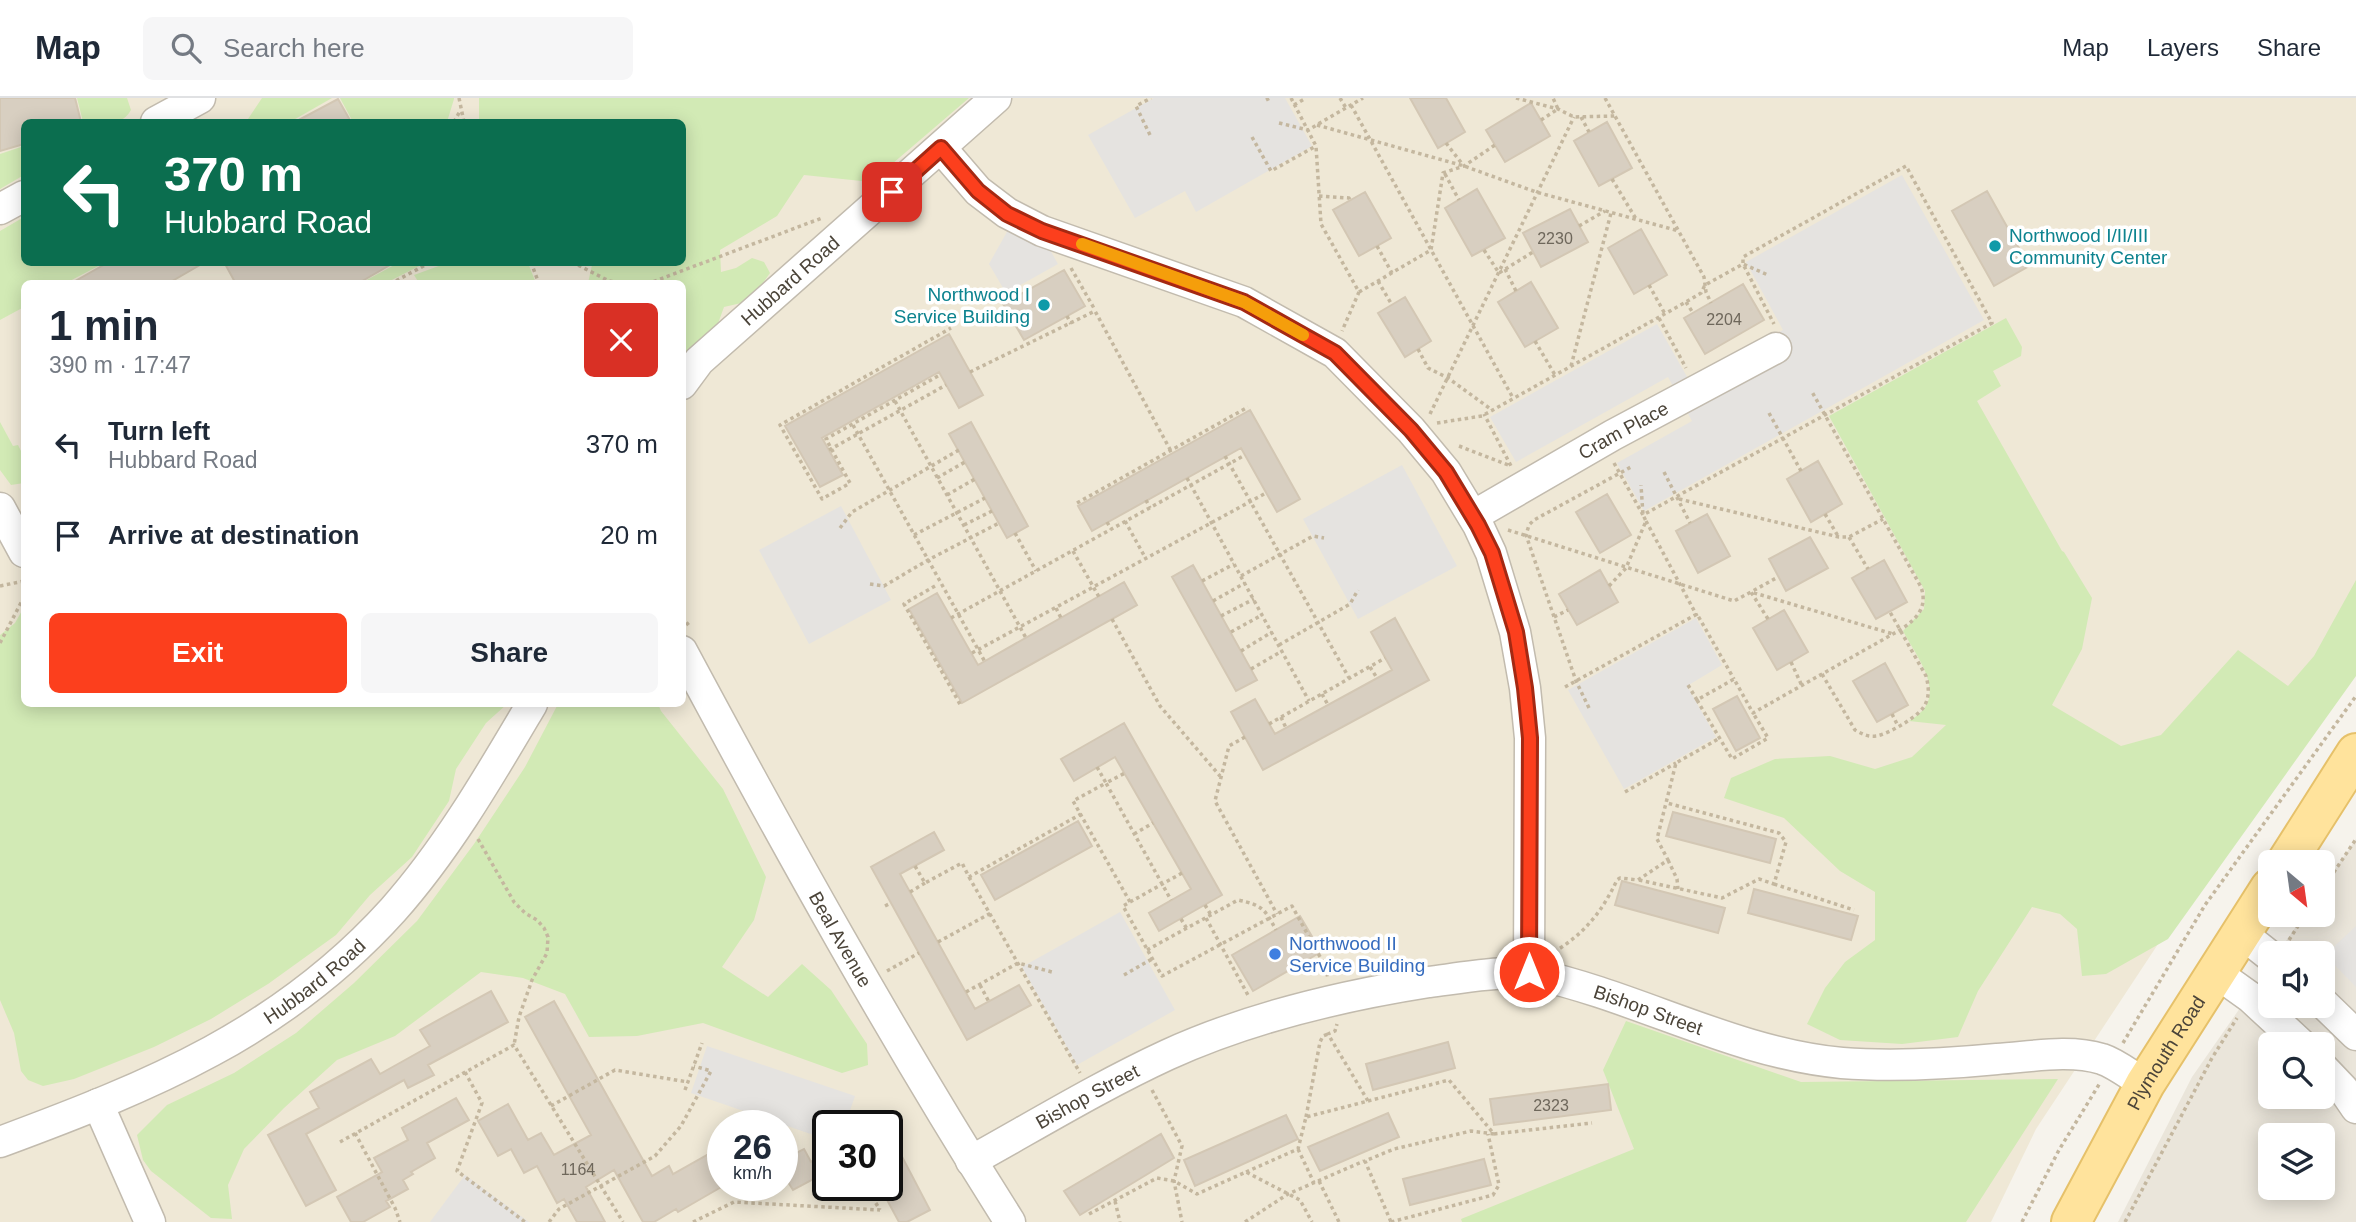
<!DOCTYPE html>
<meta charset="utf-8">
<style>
:root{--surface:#fff;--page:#f6f6f7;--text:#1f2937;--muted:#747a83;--line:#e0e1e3;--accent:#fc3f1d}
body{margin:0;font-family:Helvetica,sans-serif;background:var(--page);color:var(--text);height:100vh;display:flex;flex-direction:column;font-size:26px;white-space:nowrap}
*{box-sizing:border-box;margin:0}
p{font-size:23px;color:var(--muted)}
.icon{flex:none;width:38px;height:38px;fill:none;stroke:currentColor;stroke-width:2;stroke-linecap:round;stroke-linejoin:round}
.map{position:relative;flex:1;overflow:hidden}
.details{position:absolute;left:21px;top:182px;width:665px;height:427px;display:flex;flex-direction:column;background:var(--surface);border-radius:10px;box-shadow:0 4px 18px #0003}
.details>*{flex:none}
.top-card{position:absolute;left:21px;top:21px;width:665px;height:147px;border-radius:10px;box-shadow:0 4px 18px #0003;background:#0b6e4f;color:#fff;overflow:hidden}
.needle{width:46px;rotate:151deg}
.buttons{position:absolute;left:2258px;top:752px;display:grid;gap:14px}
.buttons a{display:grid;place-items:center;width:77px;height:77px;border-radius:10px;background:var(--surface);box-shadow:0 4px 18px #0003;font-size:35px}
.speed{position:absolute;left:707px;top:1012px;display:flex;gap:14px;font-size:35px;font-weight:700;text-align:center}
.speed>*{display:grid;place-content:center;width:91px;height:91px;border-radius:50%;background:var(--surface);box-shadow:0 4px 18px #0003;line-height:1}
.speed small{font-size:18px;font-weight:400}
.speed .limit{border:4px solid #111;border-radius:10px;background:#fff;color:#111}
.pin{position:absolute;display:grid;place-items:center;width:60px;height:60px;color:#fff;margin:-30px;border-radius:14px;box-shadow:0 4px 10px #0006}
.me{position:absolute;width:77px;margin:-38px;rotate:0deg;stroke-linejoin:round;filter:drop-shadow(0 0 5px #0008)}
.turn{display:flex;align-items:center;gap:24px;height:147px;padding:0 28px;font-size:32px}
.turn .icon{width:91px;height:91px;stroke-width:2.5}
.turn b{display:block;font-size:49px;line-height:60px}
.round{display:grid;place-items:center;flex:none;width:74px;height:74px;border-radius:10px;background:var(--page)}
.overview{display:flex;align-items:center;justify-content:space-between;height:119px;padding:0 28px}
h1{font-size:42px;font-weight:800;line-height:52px}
.cta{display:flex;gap:14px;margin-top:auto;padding:14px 28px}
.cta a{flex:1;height:80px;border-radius:10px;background:var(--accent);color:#fff;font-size:28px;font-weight:800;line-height:80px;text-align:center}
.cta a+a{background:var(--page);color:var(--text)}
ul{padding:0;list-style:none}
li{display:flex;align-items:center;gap:21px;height:91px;padding:0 28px}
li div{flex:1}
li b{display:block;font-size:26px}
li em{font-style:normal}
header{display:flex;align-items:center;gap:42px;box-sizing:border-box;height:98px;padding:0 35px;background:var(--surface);border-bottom:2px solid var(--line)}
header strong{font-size:33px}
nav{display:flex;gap:38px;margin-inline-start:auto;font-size:24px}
.search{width:490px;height:63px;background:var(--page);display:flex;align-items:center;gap:18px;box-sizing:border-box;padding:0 24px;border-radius:10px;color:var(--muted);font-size:26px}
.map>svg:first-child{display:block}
.residential{fill:#eae5da;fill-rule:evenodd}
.education{fill:#efe8d6;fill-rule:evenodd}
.green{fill:#d2eab5}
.parking{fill:#e5e3e0}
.building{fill:#d8cfc1;stroke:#d3c7b4;stroke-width:2}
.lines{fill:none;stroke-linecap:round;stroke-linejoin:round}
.minor-casing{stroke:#c2bbae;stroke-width:33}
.major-casing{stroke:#e6c16a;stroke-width:42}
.path{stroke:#c4b79f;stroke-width:3.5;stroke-dasharray:3.5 3.5;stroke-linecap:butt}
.minor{stroke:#fff;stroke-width:30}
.major{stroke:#ffe39c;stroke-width:38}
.route-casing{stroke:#a42913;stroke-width:18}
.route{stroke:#fc3f1d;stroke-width:12}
.slow{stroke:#f59e0b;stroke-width:12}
.culture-dot{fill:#0f9aa8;stroke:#fff;stroke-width:2.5}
.shop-dot{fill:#3f7fe0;stroke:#fff;stroke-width:2.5}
.labels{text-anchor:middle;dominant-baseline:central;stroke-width:7;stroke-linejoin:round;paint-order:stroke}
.number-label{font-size:16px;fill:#6e675b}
.culture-label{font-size:19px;fill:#0d838f;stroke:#fff;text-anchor:start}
.street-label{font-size:19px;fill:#4b4439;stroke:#fff}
.shop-label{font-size:19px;fill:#366cbe;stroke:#fff;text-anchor:start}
</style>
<header>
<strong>Map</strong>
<div class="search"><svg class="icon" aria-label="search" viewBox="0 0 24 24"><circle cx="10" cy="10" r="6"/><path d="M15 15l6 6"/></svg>Search here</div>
<nav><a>Map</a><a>Layers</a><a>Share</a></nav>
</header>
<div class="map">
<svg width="2356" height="1124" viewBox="0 0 2356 1124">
<rect width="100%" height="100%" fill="#f6f3ec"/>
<path class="residential" d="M2356 741V1124H2118L2192 979 2270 867V908H2322V856H2277L2304 817H2322V790ZM2270 947H2322V999H2270ZM2270 1038H2322V1090H2270Z"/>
<path class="education" d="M0 0H2356V546L2036 1031 1991 1124H0ZM24 24H682V164H24ZM24 186H682V606H24ZM723 1027H782V1087H723ZM828 1027H887V1087H828Z"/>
<path class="green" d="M77 0H127L131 12C121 30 102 25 83 24Z
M262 0H332L290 24H246Z
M340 0H454V1L447 24H353Z
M479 0H969L871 84 804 77 777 118 720 152 721 174 736 170 752 160 764 164 770 175 750 203 724 209 716 231 683 268 682 186 588 185 592 167 591 165 682 164V24H479Z
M24 48V77L0 91V56Z
M24 119V164L104 165 66 185 24 186V209L0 222V133Z
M398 165H425L386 185H361Z
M447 165H528L536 185H419L414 177Z
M2006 220 2022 249 2021 258 1993 273 2001 288 1977 303 2062 453 2064 454 2092 500 2082 551 2052 607 2121 648 2161 637 2238 552 2288 588 2314 558 2356 482V578L2168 841 2106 876 2082 878 2077 831 2060 816 2032 809 1978 893 1958 939 1902 946 1840 942 1807 926 1825 890 1845 864 1875 842V794L1840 773 1784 720 1724 700 1731 680 1775 661 1830 658 1875 671 1912 659 1946 627 1909 623C1951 600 1919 563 1903 533L1924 511 1925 493 1829 318Z
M0 324 13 348 18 347 24 359V385L11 387 0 372Z
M24 509V606H507L486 625 456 671 449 703 412 759 370 797 336 837 268 886 211 921 154 949 74 981 43 988 28 982 21 973 14 935 0 902V537L15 525Z
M558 606H658L661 613 723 691 766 779 754 822 722 869 768 899 802 866 831 892 867 946 868 967 842 975 703 925 637 938 589 939 565 896 523 880 481 874 395 938 337 962 284 1010 244 1051 228 1087 232 1121 211 1120 151 1073 143 1062 137 1037 167 1007 234 975 296 935 354 885 417 823 474 746 525 669Z
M1626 923 1801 984 2058 981 1966 1124H1462L1461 1121 1634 1051 1603 972Z"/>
<path class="parking" d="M1154 0H1285L1312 48 1196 114 1185 93 1135 120 1088 37Z
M1902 77 1984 222 1644 413 1617 365 1692 323 1668 279 1516 364 1490 319 1657 226 1690 284 1783 232 1746 164Z
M1008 132 1049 150 1058 166 1006 195 989 166Z
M1402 367 1457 468 1358 521 1303 421Z
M841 408 891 502 809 546 759 452Z
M1696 520 1722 567 1687 588 1716 639 1624 691 1568 592Z
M1120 814 1175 912 1077 967 1022 869Z
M2356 828V889L2325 857Z
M707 948 855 998 845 1027H828V1042L691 995Z
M465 1077 529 1124H430Z"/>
<path class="building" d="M0 0H75L81 24H24V46L0 53Z
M1410 0H1446L1465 34 1438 50Z
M338 1 351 24H295Z
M1531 5 1550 38 1505 64 1486 32Z
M1607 24 1632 70 1599 88 1574 43Z
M1477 91 1505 140 1472 158 1445 110Z
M1987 93 2029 168 1994 188 1952 113Z
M1365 94 1391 140 1359 158 1333 112Z
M1570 111 1588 144 1541 169 1523 135Z
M1641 131 1667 177 1634 196 1608 150Z
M109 164H205L167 186H70Z
M224 164H395L357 186H236Z
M1064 172 1085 208 1024 242 1003 206Z
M1531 184 1558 230 1525 249 1498 204Z
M1743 186 1764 222 1705 256 1684 220Z
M1405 199 1431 243 1405 259 1378 215Z
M949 236 983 297 959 310 939 274 822 340 843 377 820 389 785 328Z
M1250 312 1300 401 1277 414 1241 350 1092 433 1078 408Z
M971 324 1028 428 1007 440 949 336Z
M1818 363 1842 406 1811 424 1787 381Z
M1607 396 1631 437 1600 455 1576 414Z
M1707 416 1730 458 1698 475 1676 433Z
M1810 439 1828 470 1786 493 1769 461Z
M1884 462 1907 504 1876 521 1852 480Z
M1193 467 1257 582 1236 593 1172 479Z
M1600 472 1618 504 1577 527 1559 496Z
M1124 484 1137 507 962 605 909 511 937 495 978 567Z
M1784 512 1808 554 1777 572 1753 530Z
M1395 520 1429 582 1263 672 1231 614 1255 601 1275 636 1392 572 1371 534Z
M1885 565 1908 607 1877 624 1853 583Z
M1737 598 1760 640 1736 653 1713 611Z
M1124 625 1222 797 1159 833 1149 815 1191 791 1115 659 1074 683 1061 661Z
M1673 714 1776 741 1770 765 1666 738Z
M1078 723 1092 748 995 802 981 777Z
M934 734 944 752 900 776 975 911 1019 887 1031 907 967 942 871 769Z
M1622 783 1725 810 1718 835 1615 807Z
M1754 791 1858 818 1851 842 1748 815Z
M1300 818 1321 854 1253 893 1232 857Z
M491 893 508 924 428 967 434 977 408 990 404 982 306 1036 336 1092 306 1108 268 1037 319 1010 310 994 371 961 380 976 430 948 420 932Z
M554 903 652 1078 669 1068 673 1076 723 1048V1088L678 1114 676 1111 654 1124H643L614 1072 586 1089 605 1124H577L564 1101 557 1105 537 1068 524 1075 511 1051 498 1058 478 1023 508 1006 528 1042 541 1035 554 1057 591 1037 525 919Z
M1448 944 1455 970 1373 992 1366 966Z
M1608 986 1611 1012 1494 1027 1490 1001Z
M456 1000 469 1022 427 1045 435 1060 411 1074 413 1076 403 1082 408 1091 386 1103 390 1109 363 1124H351L337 1099 382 1074 374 1060 408 1042 402 1030Z
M1388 1015 1399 1039 1320 1073 1308 1049Z
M1286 1017 1298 1041 1195 1088 1184 1062Z
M887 1030 930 1112 907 1124H899L879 1087H887Z
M1161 1036 1174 1060 1080 1117 1064 1093Z
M804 1051 811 1064 828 1055V1099L817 1079 793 1092 788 1084 782 1087V1062Z
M1484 1061 1491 1087 1410 1107 1403 1081Z"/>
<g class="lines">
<defs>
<g id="minor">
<path d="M156 24 200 0"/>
<path d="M941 50 978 93 1007 115 1042 133 1244 204 1335 255 1411 332 1446 374 1478 427 1491 455 1515 534 1525 590 1530 640 1529 874"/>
<path d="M0 111 24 98"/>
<path id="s1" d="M682 286 699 263 996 0"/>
<path d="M0 410 24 454"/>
<path id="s2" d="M1473 418 1613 337 1776 250"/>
<path id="s3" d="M682 553C786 747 892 938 1010 1124"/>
<path d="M2241 835 2270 858"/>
<path d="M2215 874 2250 899 2302 947"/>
<path d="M2322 904 2356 937"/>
<path d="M2322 969 2343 991 2356 1010"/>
<path d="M98 1006 150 1124"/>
<path id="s4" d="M0 1044C151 988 282 935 393 812 448 750 490 677 532 606"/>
<path id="s5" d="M971 1063C1036 1027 1100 988 1167 957 1250 919 1340 898 1429 884 1454 881 1511 871 1534 876 1639 899 1734 955 1842 965 1894 969 1945 966 1997 961 2030 959 2069 951 2102 961 2117 966 2131 978 2145 986"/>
</g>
<g id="major">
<path d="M2286 765 2356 655"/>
<path id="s6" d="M2071 1124 2145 986 2270 790"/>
</g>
</defs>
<use href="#minor" class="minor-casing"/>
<use href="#major" class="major-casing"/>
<path class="path" d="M459 0 464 24
M1291 0 1316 48 1321 126 1359 194 1342 233
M1340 0 1346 10
M1516 0 1558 11 1574 19 1615 18
M1605 0 1704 179 1706 194 1711 205
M1266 2 1270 0
M1294 7 1306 0
M1351 7 1513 300
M1581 19 1589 34
M1541 22 1558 11 1553 0
M454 24 460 13
M1279 25 1308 32 1363 0
M1317 27 1464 68 1536 94 1679 133
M1150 37 1136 8 1151 0
M1252 39 1271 73 1316 48
M1446 45 1463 67
M1445 76 1459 102
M1612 81 1636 121
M1319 98 1349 100 1350 102
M1579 128 1605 113
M1377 148 1392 175
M1484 152 1499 175 1533 154
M531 164 539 186
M572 164 609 183 625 186
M1071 170 1095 212
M1505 171 1516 193
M1378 183 1392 207
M145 185 146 186
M390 186 431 164
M647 186 822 120
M1649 187 1665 216
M1359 194 1431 152 1443 75 1464 68 1495 47
M1686 204 1693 215
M1067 218 1071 226
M1659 220 1686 270
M1535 243 1555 277
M1418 251 1428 270 1448 280 1492 312
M1571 268 1611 115
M970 274 1095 213 1172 355
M938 278 826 341 850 385 822 401 780 327 951 230
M895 303 1026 540
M1769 315 1801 373
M1430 316 1574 19
M1437 325 1482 318 1686 204 1701 195 1705 187 1743 166 1768 177
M853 327 985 564
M1459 348 1511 368 1484 316
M829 352 946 287
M1225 358 1349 580
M1614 365 1643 417 1992 225 1906 68 1743 159V166L1774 226
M1664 374 1690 425
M937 380 965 364
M1187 380 1309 603
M947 397 975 381
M1679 401 1839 439H1849L1883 421
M1146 402 1150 410
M1077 405 1248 309
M1825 416 1838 438
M1125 423 1146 461
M1646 423 1697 518
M1107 424 1111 431
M964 427 992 413
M840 430 852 414 959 352
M1508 432 1734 503 1751 494 1893 536
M1015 435 1036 473
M914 437 985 400
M1849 439 1868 471
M1073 453 1099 499
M1241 478 1313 438 1324 440
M1202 483 1234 466
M870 486 884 488 928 462 999 425
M0 488 24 483
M935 488 904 506 961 608
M1609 488 1626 470 1646 423 1643 417 1641 387
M1213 503 1245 485
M1056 510 1061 520
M1221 518 1254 501
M682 519 690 529
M1554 519 1568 512
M951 520 1245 357
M1112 521 1160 608 1220 678
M1768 521 1751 494 1778 479
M1231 534 1262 517
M0 545 24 499
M1279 547 1350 506 1358 492
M1241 553 1272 534
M972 555 1266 395
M1791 564 1802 588
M1370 569 1377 580
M1251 571 1282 553
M1822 576 1855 632C1862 636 1868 639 1876 638 1887 637 1917 619 1923 610 1930 600 1929 589 1926 578L1890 514
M1688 587 1697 602 1734 581 1753 615 1900 532C1917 521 1928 509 1921 489L1811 292
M1565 589 1697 516 1734 581
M1322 596 1328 607
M1697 602 1732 661 1768 640 1753 615
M1589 610 1576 583 1526 437 1529 427 1534 422 1631 369
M1892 616 1898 628
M1281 619 1286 630
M1269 626 1385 560
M1245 639 1229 648 1215 703 1277 816
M1097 669 1106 685 1125 675
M1625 694 1676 665
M1134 736 1153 725
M478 741 514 804 525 815 537 822 544 830 548 839 547 855 532 882 519 919 514 947
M1668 762 1677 781 1678 791
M915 768 925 785 962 765 969 779 1081 716
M1182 775 1123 808 1162 878 1292 808 1324 866 1328 880
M969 779 1080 975
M1639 782 1722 800 1759 781 1774 786 1786 744 1779 735 1667 705
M1774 786 1854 812
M2322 792 2356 741
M910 794 925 785
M1130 804 1073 703 1106 685 1171 802
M1205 807 1211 817
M885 808 891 805
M1206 820 1249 899
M1181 821 1187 831
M2289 842 2305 817
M938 844 991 815
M1147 852 1238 802C1262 807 1265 811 1276 832
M1554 854C1584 836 1602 814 1617 782L1620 780 1638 782 1668 762 1657 741 1676 665 1720 640
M887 873 919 855
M1124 877 1152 861
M980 887 989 904
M966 894 1018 865 1052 874
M2123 945 2205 807 2356 598
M465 974 482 1005 457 1073 525 1124
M685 992 702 945
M1152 992 1182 1048 1174 1083 1182 1124
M1368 1003 1449 982 1494 1036 1471 1033 1394 1051 1365 1063 1391 1124
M551 1008 615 972 688 984
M1306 1019 1320 944 1323 938 1328 936
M854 1027 857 1018
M355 1035 395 1110 400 1124
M1494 1036 1592 1025
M340 1044 514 947 623 1124
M1298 1051 1314 1085
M1246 1074 1298 1051 1306 1019 1368 1003 1328 936 1335 933 1337 926
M1319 1083 1339 1124
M865 1087 880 1112
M1115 1103 1120 1124
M1089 1116 1157 1080 1174 1083 1197 1096 1246 1074 1300 1102 1312 1124
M549 1124 559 1111 655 1058 681 1028 711 973 694 968
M693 1124 734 1104 880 1112
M1245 1124 1288 1096 1364 1063
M1391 1124 1493 1097 1499 1087 1488 1036
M2022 1124 2059 1052 2100 985
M2125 1124 2212 960 2237 920"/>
<use href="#minor" class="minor"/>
<use href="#major" class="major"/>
</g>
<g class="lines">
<defs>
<path id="route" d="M892 94 941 50 978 93 1007 116 1042 133 1244 204 1335 255 1411 332 1446 374 1478 427 1492 455 1516 534 1525 590 1530 640 1529 874"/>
</defs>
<use href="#route" class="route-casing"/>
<use href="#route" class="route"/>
<path class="slow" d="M1082 146 1244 204 1303 237"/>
</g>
<g class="culture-dot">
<circle cx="1995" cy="148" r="7"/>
<circle cx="1044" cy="207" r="7"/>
</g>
<circle class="shop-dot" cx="1275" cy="856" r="7"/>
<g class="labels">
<g class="number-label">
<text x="1555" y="140">2230</text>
<text x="1724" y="221">2204</text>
<text x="1551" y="1007">2323</text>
<text x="578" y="1071">1164</text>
</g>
<g class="culture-label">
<text x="2009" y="137">Northwood I/II/III<tspan x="2009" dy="22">Community Center</tspan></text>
<text x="1030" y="196" text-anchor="end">Northwood I<tspan x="1030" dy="22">Service Building</tspan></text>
</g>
<g class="street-label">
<text stroke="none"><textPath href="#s1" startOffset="150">Hubbard Road</textPath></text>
<text stroke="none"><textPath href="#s2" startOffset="173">Cram Place</textPath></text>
<text stroke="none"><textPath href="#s3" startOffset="329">Beal Avenue</textPath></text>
<text stroke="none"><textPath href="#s4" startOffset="355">Hubbard Road</textPath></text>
<text stroke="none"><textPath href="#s5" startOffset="721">Bishop Street</textPath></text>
<text stroke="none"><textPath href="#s6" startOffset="194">Plymouth Road</textPath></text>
<text stroke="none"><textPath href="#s5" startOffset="133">Bishop Street</textPath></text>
</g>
<g class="shop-label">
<text x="1289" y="845">Northwood II<tspan x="1289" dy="22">Service Building</tspan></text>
</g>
</g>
</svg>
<div class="buttons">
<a><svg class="needle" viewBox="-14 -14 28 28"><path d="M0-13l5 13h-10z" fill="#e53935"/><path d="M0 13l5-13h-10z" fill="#747a83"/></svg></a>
<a><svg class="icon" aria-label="sound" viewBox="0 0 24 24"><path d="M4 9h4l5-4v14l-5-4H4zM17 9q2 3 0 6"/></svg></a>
<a><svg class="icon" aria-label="search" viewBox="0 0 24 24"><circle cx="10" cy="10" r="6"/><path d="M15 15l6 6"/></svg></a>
<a><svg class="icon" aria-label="layers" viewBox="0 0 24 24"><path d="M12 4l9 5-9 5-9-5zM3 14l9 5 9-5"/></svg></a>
</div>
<div class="speed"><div>26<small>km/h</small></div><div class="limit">30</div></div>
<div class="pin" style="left:892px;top:94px;background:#d93025"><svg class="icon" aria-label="arrive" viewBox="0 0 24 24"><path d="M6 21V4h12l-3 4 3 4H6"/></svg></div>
<svg class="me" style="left:1529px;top:874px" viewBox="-20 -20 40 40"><circle r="17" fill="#fc3f1d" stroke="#fff" stroke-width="3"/><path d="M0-11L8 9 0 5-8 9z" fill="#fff"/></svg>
<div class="top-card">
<div class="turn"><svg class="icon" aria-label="left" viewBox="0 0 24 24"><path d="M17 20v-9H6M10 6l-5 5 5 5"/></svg><div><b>370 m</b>Hubbard Road</div></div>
</div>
<section class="details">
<div class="overview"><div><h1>1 min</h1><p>390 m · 17:47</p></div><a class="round" style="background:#d93025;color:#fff"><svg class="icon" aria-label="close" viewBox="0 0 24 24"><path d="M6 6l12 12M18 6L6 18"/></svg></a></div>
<ul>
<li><svg class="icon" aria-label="left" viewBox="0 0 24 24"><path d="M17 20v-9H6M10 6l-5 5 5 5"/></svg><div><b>Turn left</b><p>Hubbard Road</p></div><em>370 m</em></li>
<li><svg class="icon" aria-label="arrive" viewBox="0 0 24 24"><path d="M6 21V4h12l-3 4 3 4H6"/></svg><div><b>Arrive at destination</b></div><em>20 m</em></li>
</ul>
<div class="cta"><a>Exit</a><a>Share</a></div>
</section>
</div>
